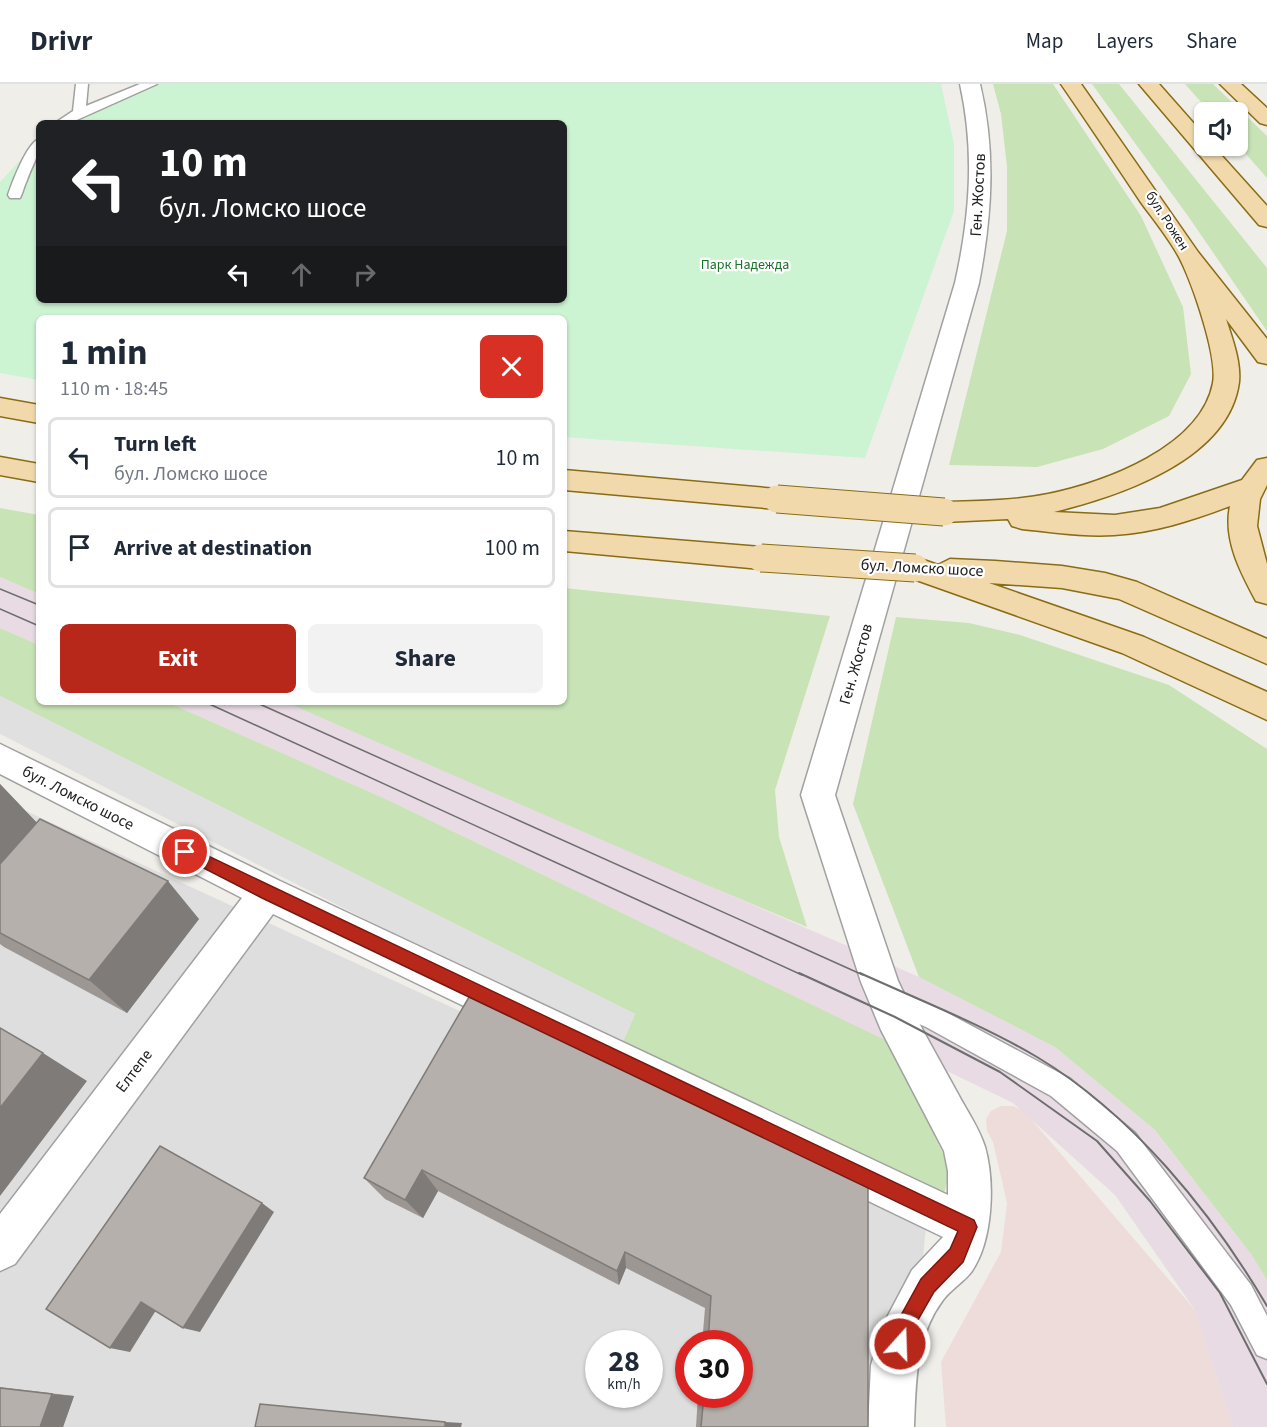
<!DOCTYPE html>
<meta charset="utf-8">
<style>
:root{--surface:#fff;--page:#f2f2f3;--text:#1f2937;--muted:#747a83;--line:#e0e1e3;--accent:#b7271a}
body{margin:0;font-family:"Source Sans 3",sans-serif;background:var(--page);color:var(--text);height:100vh;display:flex;flex-direction:column;font-size:22px;white-space:nowrap}
*{box-sizing:border-box;margin:0}
p{font-size:20px;color:var(--muted)}
.icon{flex:none;width:33px;height:33px;fill:none;stroke:currentColor;stroke-width:2;stroke-linecap:round;stroke-linejoin:round}
.map{position:relative;flex:1;overflow:hidden}
.panel{position:absolute;left:36px;top:231px;width:531px;height:390px;display:flex;flex-direction:column;background:var(--surface);border-radius:9px;box-shadow:0 2px 4px #0004}
.panel>*{flex:none}
.banner{position:absolute;left:36px;top:36px;width:531px;height:183px;border-radius:9px;box-shadow:0 2px 4px #0004;background:#202124;color:#fff;overflow:hidden}
.buttons{position:absolute;left:1194px;top:18px;display:grid;gap:12px}
.buttons a{display:grid;place-items:center;width:54px;height:54px;border-radius:9px;background:var(--surface);box-shadow:0 2px 4px #0004;font-size:30px}
.speed{position:absolute;left:585px;top:1246px;display:flex;gap:12px;font-size:30px;font-weight:700;text-align:center}
.speed>*{display:grid;place-content:center;width:78px;height:78px;border-radius:50%;background:var(--surface);box-shadow:0 2px 4px #0004;line-height:1}
.speed small{font-size:15px;font-weight:400}
.speed .limit{border:9px solid #d22;background:#fff;color:#111}
.pin{position:absolute;display:grid;place-items:center;width:51px;height:51px;color:#fff;margin:-26px;border:3px solid #fff;border-radius:50%;box-shadow:0 2px 6px #0007}
.me{position:absolute;width:66px;margin:-33px;rotate:20deg;stroke-linejoin:round;filter:drop-shadow(0 0 4px #0008)}
.turn{display:flex;align-items:center;gap:21px;height:126px;padding:0 24px;font-size:27px}
.turn .icon{width:78px;height:78px;stroke-width:2.5}
.turn b{display:block;font-size:42px;line-height:51px}
.lanes{display:flex;align-items:center;height:57px;padding:0 24px;background:#0003;justify-content:center;gap:30px;direction:ltr}
.lanes .off{opacity:.35}
.round{display:grid;place-items:center;flex:none;width:63px;height:63px;border-radius:9px;background:var(--page)}
.overview{display:flex;align-items:center;justify-content:space-between;height:102px;padding:0 24px}
h1{font-size:36px;font-weight:700;line-height:45px}
.action{display:flex;gap:12px;margin-top:auto;padding:12px 24px}
.action a{flex:1;height:69px;border-radius:9px;background:var(--accent);color:#fff;font-size:24px;font-weight:700;line-height:69px;text-align:center}
.action a+a{background:var(--page);color:var(--text)}
ul{padding:0;list-style:none}
li{display:flex;align-items:center;gap:18px;height:81px;margin:0 12px 9px;padding:0 12px;border:3px solid var(--line);border-radius:9px}
li div{flex:1}
li b{display:block;font-size:22px}
li em{font-style:normal}
header{display:flex;align-items:center;gap:36px;box-sizing:border-box;height:84px;padding:0 30px;background:var(--surface);border-bottom:2px solid var(--line)}
header strong{font-size:28px}
nav{display:flex;gap:33px;margin-inline-start:auto;font-size:21px}
.map>svg:first-child{display:block}
.residential{fill:#dedede;fill-rule:evenodd}
.commercial{fill:#eedcda}
.industrial{fill:#e8dbe4}
.grass{fill:#c8e3b5}
.park{fill:#ccf3d2}
.parking{fill:#e0e0e0}
.lines{fill:none;stroke-linecap:round;stroke-linejoin:round}
.service-casing{stroke:#a1a1a1;stroke-width:3}
.minor-casing{stroke:#a1a1a1;stroke-width:3}
.primary-casing{stroke:#896c13;stroke-width:3}
.service{fill:#fff;fill-rule:evenodd}
.minor{fill:#fff;fill-rule:evenodd}
.primary{fill:#f1d9ac;fill-rule:evenodd}
.tram-far1{stroke:#6e6e6e;stroke-width:1.5}
.tram{stroke:#6e6e6e;stroke-width:2}
.primary-bridge-casing{stroke:#896c13;stroke-width:29;stroke-linecap:butt}
.primary-bridge{stroke:#f1d9ac;stroke-width:27}
.wall{fill:#9c9793}
.shaded-wall{fill:#7f7b78}
.building{fill:#b5b0ab;stroke:#7f7b78;stroke-width:1.5}
.route{fill:#b7271a;stroke:#771911;stroke-width:1.5}
.labels{text-anchor:middle;dominant-baseline:central;stroke-width:4.5;stroke-linejoin:round;paint-order:stroke}
.far-street-label{font-size:14px;fill:#202020;stroke:#fff}
.far-park-label{font-size:14px;fill:#1a7329;stroke:#fff}
.street-label{font-size:16px;fill:#202020;stroke:#fff}
</style>
<header>
<strong>Drivr</strong>
<nav><a>Map</a><a>Layers</a><a>Share</a></nav>
</header>
<div class="map">
<svg width="1267" height="1343" viewBox="0 0 1267 1343">
<rect width="100%" height="100%" fill="#f0eee8"/>
<path class="residential" d="M0 715 926 1142 907 1343H0ZM598 1260H650V1311H598ZM688 1260H740V1311H688Z"/>
<path class="commercial" d="M1001 1022H1013L1025 1028 1195 1226 1233 1343H946L941 1278 1001 1168 1007 1119 993 1058 987 1047 986 1035 991 1027Z"/>
<path class="industrial" d="M0 493 39 510V561L0 544Z
M167 618H285L919 893 1055 963 1155 1046 1251 1170 1267 1196V1343H1233L1195 1226 1115 1111 1013 1019 390 717Z"/>
<path class="grass" d="M993 0H1053L1141 132 1183 223 1191 290 1169 332 1103 365 1037 383 949 381 1007 147V83L1001 30Z
M1092 0H1119L1267 184V247L1188 132Z
M1185 0H1213L1267 52V94L1238 61V28H1210Z
M0 424 39 431V510L0 493Z
M564 504 830 532 775 706 779 753 807 843 678 789 285 618H564Z
M896 533 969 539 1020 551 1169 601 1267 665V1196L1251 1170 1155 1046 1055 963 919 893 853 720Z
M0 544 39 561V618H167L390 717 889 958 950 1084 943 1115 620 964 635 930 0 612Z"/>
<path class="park" d="M150 0H941L954 60V127L865 374 564 353V234H39V296L0 289V98L39 56V216H564V39H57L65 31Z"/>
<path class="parking" d="M0 612 635 930 620 964 0 650Z"/>
<g class="lines">
<defs>
<path id="service" d="M76 0H88L86 22 140 0H157L70 39H55L73 27Z
M39 55C39 74 33 79 27 96 24 102 23 108 20 114H10L8 111C12 99 27 59 39 55Z
M887 902 944 927 1069 994 1135 1049 1251 1201 1267 1232V1275L1257 1271 1231 1221 1117 1067 1051 1012 926 943 878 922 875 914 878 906Z"/>
<path id="minor" d="M960 0H980C996 67 992 131 979 199L835 711 898 897C916 936 938 973 958 1010 967 1027 979 1044 985 1063 995 1098 993 1156 972 1187 964 1198 951 1205 943 1216 915 1253 916 1299 914 1343H868L871 1281 884 1239 912 1186 943 1153 273 830 15 1180 0 1187V1130L242 814 0 690V660L280 797 948 1111V1087L944 1067 881 946 861 898 801 711 955 199C970 132 975 68 960 0Z"/>
<path id="primary" d="M1061 0H1081L1198 168 1267 255V280L1258 278 1226 235C1232 254 1241 277 1239 298 1229 376 1119 412 1054 428L1115 431 1160 424 1242 396 1257 376 1267 374V401L1260 415 1257 442 1267 480V520L1256 517C1241 489 1223 456 1230 422 1193 436 1154 449 1114 451 1083 453 1053 448 1022 445L1012 442 1008 435 944 438 934 435 930 428 934 421 944 418C979 417 1014 417 1048 410 1104 399 1201 363 1213 299 1218 272 1192 198 1179 173 1168 153 1153 135 1140 117 1114 78 1088 39 1061 0Z
M1139 0H1159L1204 51V62H1213L1267 122V143L1259 141Z
M1220 0H1241L1267 24V41L1260 39Z
M0 314 39 321V339L0 332Z
M0 373 39 380V398L0 391Z
M564 386 777 405 787 408 791 415 787 422 777 425 564 406Z
M564 447 761 463 771 466 775 474 771 482 761 485 564 467Z
M915 473 938 481 950 475 995 477 1062 482 1105 489 1137 498 1267 555V580L1119 515 1062 504 989 499 1144 553 1267 608V636L1122 569 905 492 900 484 905 476Z"/>
</defs>
<use href="#service" class="service-casing"/>
<use href="#minor" class="minor-casing"/>
<use href="#primary" class="primary-casing"/>
<use href="#service" class="service"/>
<use href="#minor" class="minor"/>
<use href="#primary" class="primary"/>
<path class="tram-far1" d="M0 505 39 521
M0 525 39 542
M205 618 802 891
M255 618 863 891"/>
<path class="tram" d="M799 889 895 933 1000 988 1097 1057 1150 1117 1220 1209 1267 1300
M860 889C919 916 981 940 1037 973 1132 1030 1211 1127 1267 1222"/>
<defs>
<path id="primary-bridge" d="M777 415 944 428
M761 474 915 484"/>
</defs>
<use href="#primary-bridge" class="primary-bridge-casing"/>
<use href="#primary-bridge" class="primary-bridge"/>
</g>
<path class="wall" d="M0 700 37 739 199 835 127 929 4 863 0 860Z
M469 913 868 1343H696L698 1311H740V1260H702L705 1224 626 1184 619 1201 438 1107 423 1134 385 1115 364 1094Z
M0 1303 74 1312 63 1343H0Z"/>
<path class="shaded-wall" d="M0 700 40 742 0 787Z
M168 797 199 835 127 929 89 896Z
M43 969 87 997 0 1112V1024Z
M422 1086 438 1107 423 1134 405 1116Z
M262 1119 274 1128 200 1248 183 1244Z
M625 1168 626 1184 619 1201 617 1187Z
M141 1218 158 1223 130 1268 110 1264Z
M52 1310 74 1312 63 1343H40Z
M445 1338 462 1339 461 1343H445Z"/>
<path class="building" d="M40 735 168 797 89 896 0 849V780Z
M469 913 868 1100V1343H701L704 1311H740V1260H708L711 1212 625 1168 617 1187 422 1086 405 1116 364 1094Z
M0 944 43 969 0 1024Z
M160 1062 262 1119 183 1244 141 1218 110 1264 46 1225Z
M0 1304 52 1310 40 1343H0Z
M260 1320 445 1338V1343H255Z"/>
<path class="route" d="M185 761 974 1136 977 1143 963 1178 934 1208 914 1243 907 1267 900 1270 893 1267 891 1260 900 1233 921 1195 950 1165 958 1147 262 814 180 772 178 768 180 763Z"/>
<g class="labels">
<g class="far-street-label">
<text transform="translate(1167 137) rotate(57)">бул. Рожен</text>
</g>
<g class="far-park-label">
<text x="745" y="181">Парк Надежда</text>
</g>
<g class="street-label">
<text transform="translate(978 111) rotate(-87)">Ген. Жостов</text>
<text transform="translate(922 484) rotate(3)">бул. Ломско шосе</text>
<text transform="translate(856 580) rotate(-74)">Ген. Жостов</text>
<text transform="translate(78 714) rotate(27)">бул. Ломско шосе</text>
<text transform="translate(134 987) rotate(-53)">Елтепе</text>
</g>
</g>
</svg>
<div class="buttons">
<a><svg class="icon" aria-label="sound" viewBox="0 0 24 24"><path d="M4 9h4l5-4v14l-5-4H4zM17 9q2 3 0 6"/></svg></a>
</div>
<div class="speed"><div>28<small>km/h</small></div><div class="limit">30</div></div>
<div class="pin" style="left:185px;top:768px;background:#d93025"><svg class="icon" aria-label="arrive" viewBox="0 0 24 24"><path d="M6 21V4h12l-3 4 3 4H6"/></svg></div>
<svg class="me" style="left:900px;top:1260px" viewBox="-20 -20 40 40"><circle r="17" fill="#b7271a" stroke="#fff" stroke-width="3"/><path d="M0-11L8 9 0 5-8 9z" fill="#fff"/></svg>
<div class="banner">
<div class="turn"><svg class="icon" aria-label="left" viewBox="0 0 24 24"><path d="M17 20v-9H6M10 6l-5 5 5 5"/></svg><div><b>10 m</b>бул. Ломско шосе</div></div>
<div class="lanes"><svg class="icon" aria-label="left" viewBox="0 0 24 24"><path d="M17 20v-9H6M10 6l-5 5 5 5"/></svg><svg class="icon off" aria-label="ahead" viewBox="0 0 24 24"><path d="M12 20V5M6 11l6-6 6 6"/></svg><svg class="icon off" aria-label="right" viewBox="0 0 24 24"><path d="M7 20v-9h11M14 6l5 5-5 5"/></svg></div>
</div>
<section class="panel">
<div class="overview"><div><h1>1 min</h1><p>110 m · 18:45</p></div><a class="round" style="background:#d93025;color:#fff"><svg class="icon" aria-label="close" viewBox="0 0 24 24"><path d="M6 6l12 12M18 6L6 18"/></svg></a></div>
<ul>
<li><svg class="icon" aria-label="left" viewBox="0 0 24 24"><path d="M17 20v-9H6M10 6l-5 5 5 5"/></svg><div><b>Turn left</b><p>бул. Ломско шосе</p></div><em>10 m</em></li>
<li><svg class="icon" aria-label="arrive" viewBox="0 0 24 24"><path d="M6 21V4h12l-3 4 3 4H6"/></svg><div><b>Arrive at destination</b></div><em>100 m</em></li>
</ul>
<div class="action"><a>Exit</a><a>Share</a></div>
</section>
</div>
